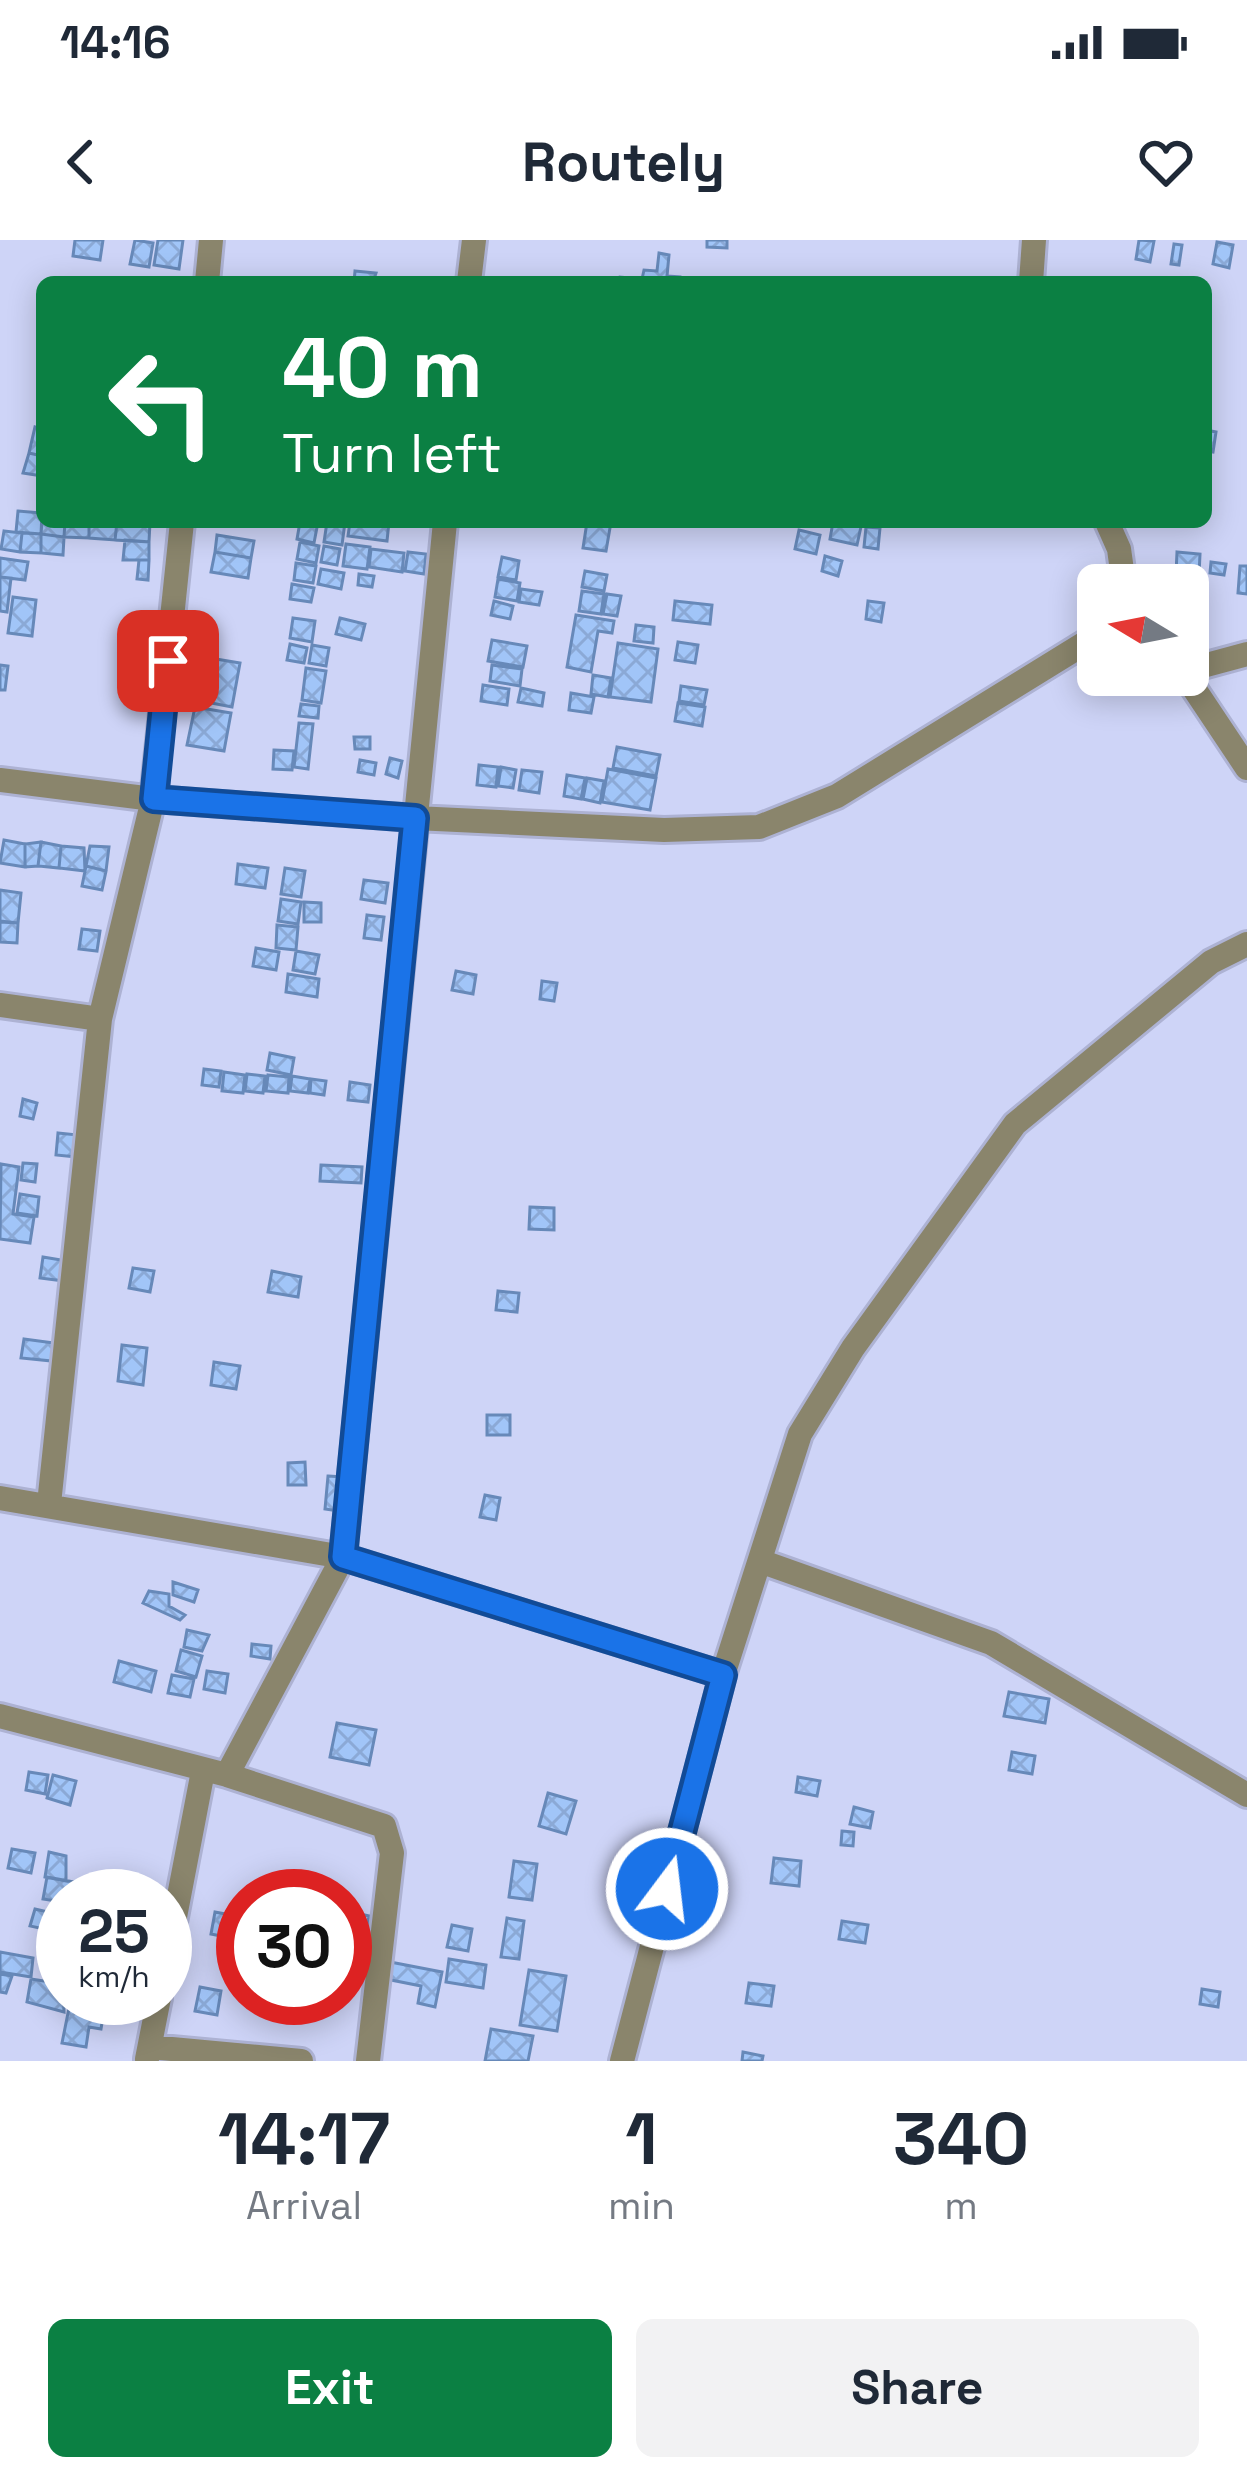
<!DOCTYPE html>
<style>
:root{--surface:#fff;--page:#f2f2f3;--text:#1f2937;--muted:#747a83;--accent:#0b8043}
body{margin:0;font-family:"Space Grotesk",sans-serif;background:var(--page);color:var(--text);height:100vh;display:flex;flex-direction:column;font-size:45px;white-space:nowrap}
*{box-sizing:border-box;margin:0}
p{font-size:39px;color:var(--muted)}
.icon{flex:none;width:66px;height:66px;fill:none;stroke:currentColor;stroke-width:2;stroke-linecap:round;stroke-linejoin:round}
.map{position:relative;height:1821px;overflow:hidden}
.side{display:flex;flex-direction:column;background:var(--surface);flex:1}
.side>*{flex:none}
.top-card{position:absolute;left:36px;top:36px;width:1176px;height:252px;border-radius:18px;box-shadow:0 6px 30px #0003;background:#0b8043;color:#fff;overflow:hidden}
.needle{width:78px;rotate:280deg}
.fabs{position:absolute;left:1077px;top:324px;display:grid;gap:24px}
.fabs a{display:grid;place-items:center;width:132px;height:132px;border-radius:18px;background:var(--surface);box-shadow:0 6px 30px #0003;font-size:60px}
.speed{position:absolute;left:36px;top:1629px;display:flex;gap:24px;font-size:60px;font-weight:700;text-align:center}
.speed>*{display:grid;place-content:center;width:156px;height:156px;border-radius:50%;background:var(--surface);box-shadow:0 6px 30px #0003;line-height:1}
.speed small{font-size:30px;font-weight:400}
.speed .limit{border:18px solid #d22;background:#fff;color:#111}
.pin{position:absolute;display:grid;place-items:center;width:102px;height:102px;color:#fff;margin:-51px;border-radius:24px;box-shadow:0 6px 18px #0006}
.me{position:absolute;width:132px;margin:-66px;rotate:15deg;stroke-linejoin:round;filter:drop-shadow(0 0 9px #0008)}
.turn{display:flex;align-items:center;gap:42px;height:252px;padding:0 48px;font-size:54px}
.turn .icon{width:156px;height:156px;stroke-width:2.5}
.turn b{display:block;font-size:84px;line-height:102px}
.eta{display:flex;justify-content:space-evenly;align-items:center;height:204px;text-align:center}
.eta b{font-size:72px;font-weight:700;line-height:84px}
.primary-button{display:flex;gap:24px;margin-top:auto;padding:24px 48px}
.primary-button a{flex:1;height:138px;border-radius:18px;background:var(--accent);color:#fff;font-size:48px;font-weight:700;line-height:138px;text-align:center}
.primary-button a+a{background:var(--page);color:var(--text)}
.status{display:flex;justify-content:space-between;align-items:center;height:84px;padding:0 60px;background:var(--surface);direction:ltr}
.status svg{height:33px;fill:currentColor}
header{display:flex;justify-content:space-between;align-items:center;height:156px;padding:0 48px;background:var(--surface);font-size:54px;font-weight:700}
.map>svg:first-child{display:block}
.building{fill:url(#building-cross-hatch);stroke:#6789b9;stroke-width:3}
.lines{fill:none;stroke-linecap:round;stroke-linejoin:round}
.street-casing{stroke:#adb2d3;stroke-width:30}
.street{stroke:#8a856c;stroke-width:24}
.route-casing{stroke:#114b97;stroke-width:30}
.route{stroke:#1a73e8;stroke-width:21}
</style>
<div class="status"><b>14:16</b><svg viewBox="0 0 49 12"><path d="M0 12V9h3v3zM5 12V6h3v6zM10 12V3h3v9zM15 12V0h3v12zM26 1h20v11H26zM47 4h2v5h-2z"/></svg></div>
<header><svg class="icon" aria-label="back" viewBox="0 0 24 24"><path d="M15 5l-7 7 7 7"/></svg>Routely<svg class="icon" aria-label="heart" viewBox="0 0 24 24"><path d="M12 20l-8-8c-3-5 5-10 8-4 3-6 11-1 8 4z"/></svg></header>
<div class="map">
<svg width="1247" height="1821" viewBox="0 0 1247 1821">
<defs>
<pattern id="building-cross-hatch" width="8" height="8" patternUnits="userSpaceOnUse" patternTransform="scale(3)"><rect width="8" height="8" fill="#a1c5f8"/><path d="M0 0l8 8M0 8l8-8" fill="none" stroke="#8ba9d6"/></pattern>
</defs>
<rect width="100%" height="100%" fill="#ced4f7"/>
<path class="building" d="M75 0H103L100 20 73 16Z
M135 0 153 3 149 27 130 24Z
M158 0H183L179 29 154 25Z
M707 0H727V8L707 7Z
M1139 0 1154 1 1150 22 1136 19Z
M1217 2 1233 5 1229 28 1213 24Z
M1174 4 1182 5 1179 25 1171 24Z
M659 13 669 15 667 36 680 37V42H619L620 37 642 39 644 30 657 31Z
M355 31 376 33 373 42H354Z
M35 187 42 189V216L29 213Z
M1206 190 1216 192 1213 212 1206 211Z
M29 213 42 216V236L23 233Z
M18 271 42 273 41 294 16 292Z
M42 282H65L64 297 41 294Z
M65 282H89V298L64 297Z
M89 282H117L115 300 89 298Z
M117 282H150L149 302 115 300Z
M300 282H318L314 303 297 299Z
M327 282H345L342 305 324 302Z
M350 282H389L387 301 348 296Z
M587 282H611L606 311 583 308Z
M833 282H862L857 305 830 299Z
M866 287 880 288 878 309 864 307Z
M799 290 820 295 816 314 795 309Z
M4 291 22 293 20 312 1 309Z
M22 293 41 294V313L20 312Z
M41 294 64 297 63 315 41 313Z
M217 295 254 301 251 318 215 312Z
M125 300 149 302V320H123Z
M300 302 319 306 316 323 297 319Z
M346 304 370 307 367 329 343 326Z
M324 306 340 309 337 325 321 322Z
M371 309 404 313 402 332 369 327Z
M215 312 251 318 248 338 211 332Z
M408 312 426 314 424 334 405 331Z
M1177 312 1200 314 1199 335 1176 334Z
M825 316 842 321 838 336 822 331Z
M502 317 519 321 516 340 498 337Z
M0 318 28 322 25 340 0 337Z
M139 320H149L148 340 137 339Z
M1211 322 1226 324 1224 335 1210 333Z
M296 323 316 326 313 343 294 340Z
M1240 326H1247V354L1238 353Z
M321 329 344 333 341 349 318 344Z
M585 331 607 335 604 351 582 347Z
M359 334 374 336 372 347 358 345Z
M0 337 11 338 7 372 0 371Z
M498 339 520 343 517 361 495 357Z
M292 344 314 348 311 362 290 359Z
M521 349 542 352 539 365 519 362Z
M582 351 604 354 601 374 579 371Z
M607 354 621 356 617 376 603 374Z
M13 357 36 360 32 396 8 393Z
M494 361 513 366 510 379 491 375Z
M675 361 712 365 710 384 673 380Z
M868 361 884 363 881 382 866 379Z
M576 375 614 381 612 393 598 391 591 432 567 427Z
M293 378 315 381 312 402 290 398Z
M340 378 365 384 361 400 336 394Z
M636 385 654 387 653 403 634 401Z
M492 400 527 406 523 427 488 421Z
M678 402 698 405 695 423 675 420Z
M618 403 658 409 651 462 610 457Z
M290 404 307 408 304 423 287 420Z
M312 405 329 408 326 426 309 423Z
M204 417 240 423 232 467 196 460Z
M0 425 8 426 5 450H0Z
M492 425 522 429 520 446 490 441Z
M306 428 326 431 321 463 302 460Z
M593 435 611 438 608 457 591 454Z
M483 445 509 449 507 465 481 461Z
M681 446 707 450 704 465 679 461Z
M521 448 544 453 542 466 518 462Z
M571 453 594 457 591 473 569 470Z
M678 463 705 467 702 486 675 481Z
M301 464 319 466 318 478 299 476Z
M195 467 231 473 224 511 187 505Z
M299 483 313 484 308 529 294 527Z
M354 497H370V509H355Z
M617 507 660 515 656 536 613 528Z
M274 510 294 511 292 530 273 529Z
M390 518 402 521 398 538 386 534Z
M360 520 376 523 374 535 358 532Z
M479 525 498 527 496 547 477 545Z
M501 527 516 530 513 548 498 546Z
M608 529 656 538 650 570 602 562Z
M522 530 542 532 539 553 519 550Z
M567 535 585 538 581 559 564 556Z
M587 538 604 541 600 563 583 559Z
M4 600 25 604V627L0 623Z
M41 602 38 626 25 627V604Z
M41 602 61 606 59 628 38 626Z
M61 606 84 608 85 631 59 628Z
M90 606 109 607 106 631 86 626Z
M238 624 268 628 265 648 236 644Z
M86 626 106 631 102 650 82 646Z
M285 628 305 631 301 657 281 654Z
M364 640 388 643 385 663 361 659Z
M0 650 21 653 18 683 0 681Z
M281 659 301 662 298 684 278 681Z
M304 662 321 663V682H304Z
M367 675 384 677 381 700 364 698Z
M0 682 18 683 17 703 0 702Z
M277 685 298 687 296 710 276 708Z
M82 689 100 691 97 711 79 709Z
M256 708 279 712 276 730 253 726Z
M296 711 319 715 315 734 293 730Z
M456 731 476 735 473 754 452 750Z
M288 734 319 739 317 757 286 752Z
M542 741 557 743 554 761 540 759Z
M270 813 294 818 291 835 267 830Z
M204 829 221 831 219 847 202 845Z
M224 832 245 835 243 853 222 851Z
M247 834 265 836 263 853 245 851Z
M268 835 289 837 288 853 266 851Z
M292 836 310 839 308 853 290 851Z
M311 839 326 841 324 855 310 853Z
M350 842 370 845 368 862 348 860Z
M23 859 37 863 33 879 20 876Z
M58 893 78 895 77 917 56 915Z
M23 923 37 924 35 942 21 940Z
M1 924 19 927 13 974 34 977 30 1003 0 999Z
M321 925 362 927 361 943 320 941Z
M20 954 39 957 37 976 17 973Z
M530 967 554 968V990L529 989Z
M43 1017 67 1021 64 1041 40 1038Z
M133 1028 154 1031 150 1052 129 1048Z
M272 1031 301 1037 298 1057 268 1052Z
M498 1051 519 1053 517 1072 496 1070Z
M24 1099 54 1103 52 1121 21 1118Z
M122 1105 147 1108 143 1145 118 1141Z
M214 1122 240 1126 236 1149 211 1145Z
M487 1175H510V1195H487Z
M305 1222 306 1245H288V1223Z
M328 1236 343 1237 339 1271 325 1269Z
M485 1255 500 1258 496 1280 480 1277Z
M173 1342 198 1350 194 1362 173 1355Z
M149 1351 169 1354V1366L185 1375 180 1380 143 1363Z
M187 1390 209 1395 202 1411 184 1407Z
M252 1404 271 1406 270 1419 251 1416Z
M181 1410 202 1416 196 1437 176 1431Z
M119 1421 156 1431 151 1452 114 1442Z
M207 1431 228 1434 225 1453 204 1449Z
M172 1435 194 1439 190 1457 168 1453Z
M1009 1452 1049 1459 1045 1483 1004 1476Z
M337 1483 376 1490 369 1525 330 1517Z
M1012 1512 1035 1516 1032 1534 1009 1530Z
M29 1532 48 1535 45 1554 26 1550Z
M53 1535 76 1541 70 1565 47 1558Z
M798 1537 820 1541 817 1556 796 1552Z
M548 1553 576 1561 566 1594 539 1586Z
M854 1567 873 1572 870 1588 850 1584Z
M842 1591 854 1592 853 1606 841 1605Z
M12 1609 35 1613 31 1633 8 1628Z
M49 1612 66 1616V1641L45 1637Z
M774 1618 801 1621 799 1646 771 1643Z
M514 1621 537 1624 532 1660 509 1657Z
M47 1637 90 1645 88 1656H63V1662L43 1659Z
M90 1645 155 1656H88Z
M35 1669 56 1674 53 1691 30 1686Z
M346 1671 369 1676 365 1696 345 1692Z
M215 1672 236 1676 231 1698 211 1694Z
M507 1678 524 1681 519 1719 501 1717Z
M842 1681 868 1685 865 1703 839 1699Z
M452 1685 472 1689 468 1711 447 1707Z
M0 1712 33 1718 31 1737 0 1732Z
M449 1719 486 1725 483 1748 446 1742Z
M385 1721 442 1732 435 1767 418 1763 421 1746 381 1738Z
M529 1730 566 1736 557 1791 520 1785Z
M0 1734 12 1736 6 1753 0 1752Z
M31 1739 63 1744 64 1772 27 1762Z
M749 1743 774 1746 771 1766 746 1763Z
M200 1747 221 1751 217 1775 195 1771Z
M1202 1749 1220 1752 1218 1767 1200 1764Z
M71 1758H106L101 1789 89 1787 86 1807 62 1803Z
M132 1758H160L158 1776 131 1774Z
M491 1789 533 1796 528 1821H485Z
M743 1812 763 1816 762 1821H742Z"/>
<g class="lines">
<defs>
<path id="street" d="M207 42 211 0
M469 42 474 0
M1031 42 1034 0
M1107 282 1119 309 1124 345
M1188 430 1247 414
M1185 435 1247 528
M0 540 153 559 415 578 664 590 759 587 837 556 1098 395
M0 765 100 779
M0 1258 343 1317 723 1435 622 1821
M49 1264 100 779 153 559 182 282
M760 1321 991 1403 1247 1555
M723 1435 800 1194 853 1108 1015 884 1211 722 1247 704
M0 1476 227 1535 384 1586 392 1613 368 1821
M227 1535 343 1317 445 282
M165 1729 203 1531
M150 1807 301 1821
M147 1819 159 1758"/>
</defs>
<use href="#street" class="street-casing"/>
<use href="#street" class="street"/>
</g>
<g class="lines">
<defs>
<path id="route" d="M168 421 154 559 415 578 343 1317 723 1435 667 1649"/>
</defs>
<use href="#route" class="route-casing"/>
<use href="#route" class="route"/>
</g>
</svg>
<div class="fabs">
<a><svg class="needle" viewBox="-14 -14 28 28"><path d="M0-13l5 13h-10z" fill="#e53935"/><path d="M0 13l5-13h-10z" fill="#747a83"/></svg></a>
</div>
<div class="speed"><div>25<small>km/h</small></div><div class="limit">30</div></div>
<div class="pin" style="left:168px;top:421px;background:#d93025"><svg class="icon" aria-label="arrive" viewBox="0 0 24 24"><path d="M6 21V4h12l-3 4 3 4H6"/></svg></div>
<svg class="me" style="left:667px;top:1649px" viewBox="-20 -20 40 40"><circle r="17" fill="#1a73e8" stroke="#fff" stroke-width="3"/><path d="M0-11L8 9 0 5-8 9z" fill="#fff"/></svg>
<div class="top-card">
<div class="turn"><svg class="icon" aria-label="left" viewBox="0 0 24 24"><path d="M17 20v-9H6M10 6l-5 5 5 5"/></svg><div><b>40 m</b>Turn left</div></div>
</div>
</div>
<section class="side">
<div class="eta">
<div><b>14:17</b><p>Arrival</p></div>
<div><b>1</b><p>min</p></div>
<div><b>340</b><p>m</p></div>
</div>
<div class="primary-button"><a>Exit</a><a>Share</a></div>
</section>
